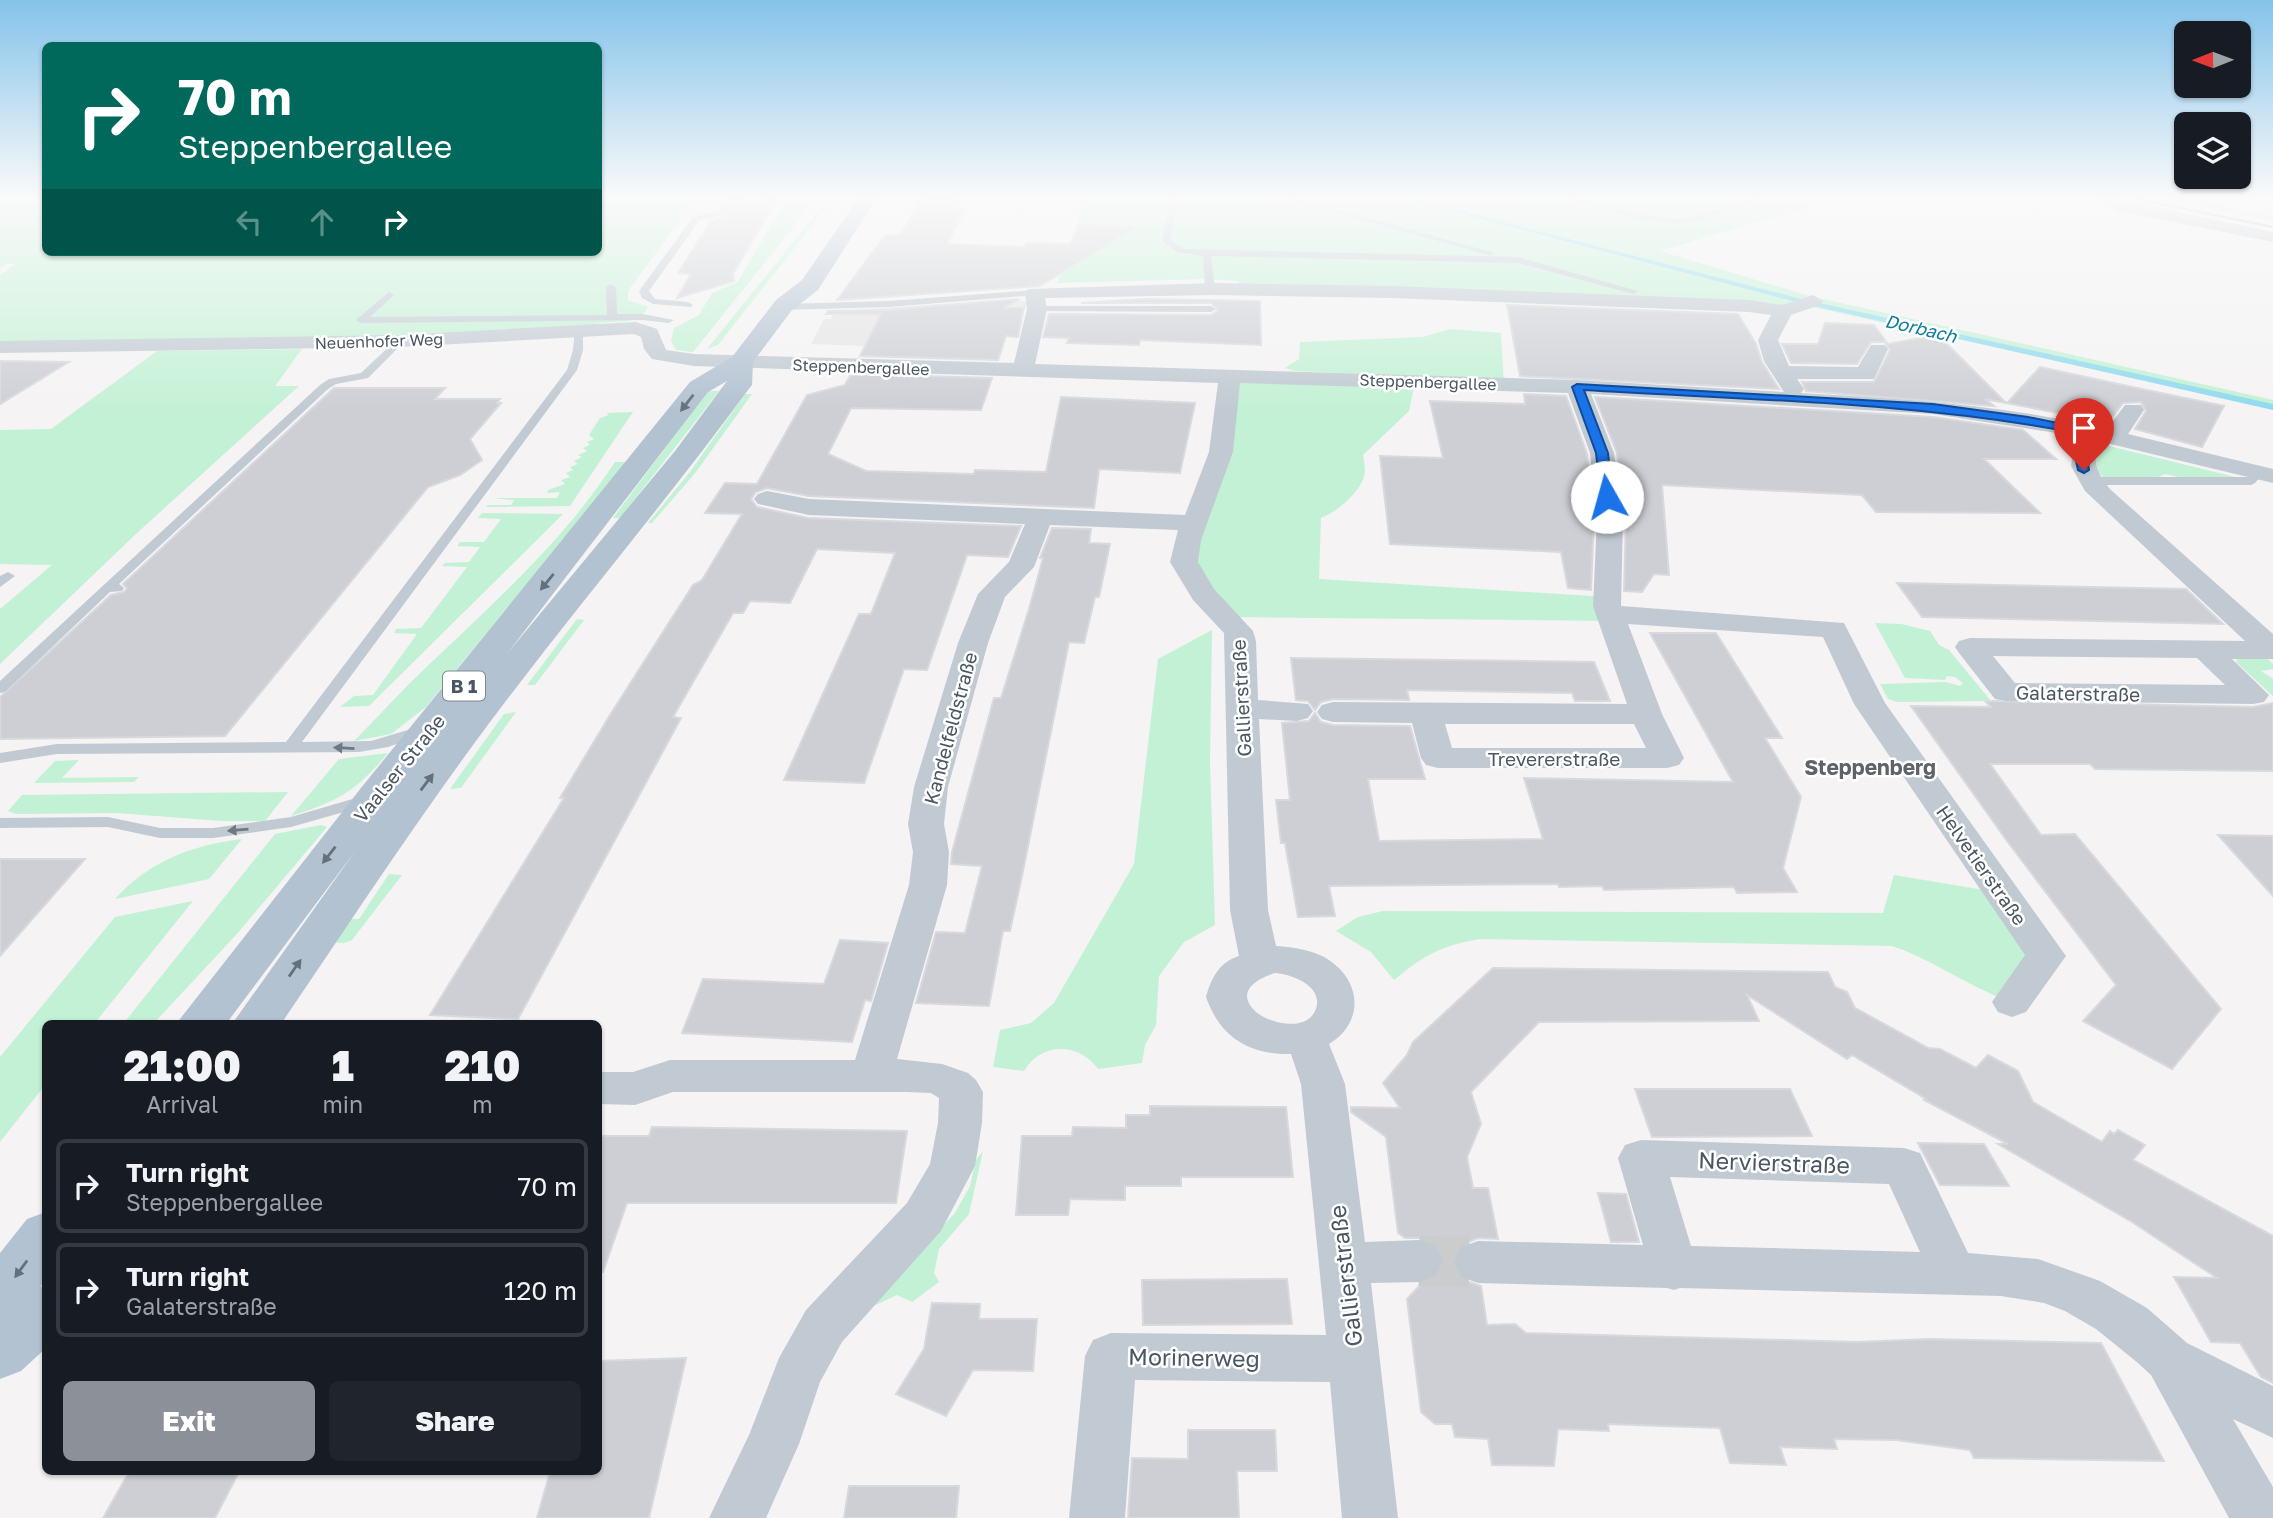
<!DOCTYPE html>
<meta charset="utf-8">
<style>
:root{--surface:#171b24;--page:#20242c;--text:#f1f3f6;--muted:#9ea1a6;--line:#363941;--accent:#8c9099}
body{margin:0;font-family:"Golos Text",sans-serif;background:var(--page);color:var(--text);height:100vh;display:flex;flex-direction:column;font-size:26px;white-space:nowrap}
*{box-sizing:border-box;margin:0}
p{font-size:23px;color:var(--muted)}
.icon{flex:none;width:38px;height:38px;fill:none;stroke:currentColor;stroke-width:2;stroke-linecap:round;stroke-linejoin:round}
.map{position:relative;flex:1;overflow:hidden}
.panel{position:absolute;left:42px;top:1020px;width:560px;height:455px;display:flex;flex-direction:column;background:var(--surface);border-radius:10px;box-shadow:0 2px 5px #0004}
.panel>*{flex:none}
.banner{position:absolute;left:42px;top:42px;width:560px;height:214px;border-radius:10px;box-shadow:0 2px 5px #0004;background:#00695c;color:#fff;overflow:hidden}
.needle{width:46px;rotate:269deg}
.controls{position:absolute;left:2174px;top:21px;display:grid;gap:14px}
.controls a{display:grid;place-items:center;width:77px;height:77px;border-radius:10px;background:var(--surface);box-shadow:0 2px 5px #0004;font-size:35px}
.pin{position:absolute;display:grid;place-items:center;width:60px;height:60px;color:#fff;margin:-72px -30px;border-radius:50% 50% 50% 0;rotate:-45deg;box-shadow:0 0 7px #0007}
.pin .icon{rotate:45deg}
.me{position:absolute;width:77px;margin:-38px;rotate:353deg;stroke-linejoin:round;filter:drop-shadow(0 0 5px #0008)}
.turn{display:flex;align-items:center;gap:24px;height:147px;padding:0 21px;font-size:32px}
.turn .icon{width:91px;height:91px;stroke-width:2.5}
.turn b{display:block;font-size:49px;line-height:60px}
.lanes{display:flex;align-items:center;height:66px;padding:0 21px;background:#0003;justify-content:center;gap:35px;direction:ltr}
.lanes .off{opacity:.35}
.eta{display:flex;justify-content:space-evenly;align-items:center;height:119px;text-align:center}
.eta b{font-size:42px;font-weight:800;line-height:49px}
.primary-button{display:flex;gap:14px;margin-top:auto;padding:14px 21px}
.primary-button a{flex:1;height:80px;border-radius:10px;background:var(--accent);color:#fff;font-size:28px;font-weight:800;line-height:80px;text-align:center}
.primary-button a+a{background:var(--page);color:var(--text)}
ul{padding:0;list-style:none}
li{display:flex;align-items:center;gap:21px;height:94px;margin:0 14px 10px;padding:0 7px;border:4px solid var(--line);border-radius:10px}
li div{flex:1}
li b{display:block;font-size:26px}
li em{font-style:normal}
.map>svg:first-child{display:block}
.education{fill:#e6e4e5}
.green{fill:#c3f1d5}
.lines{fill:none;stroke-linecap:round;stroke-linejoin:round}
.stream{fill:#90daee;fill-rule:evenodd}
.building{fill:#cdcfd5;stroke:#d7d9de;stroke-width:2}
.street-tunnel{stroke:#caccce;stroke-width:50;stroke-dasharray:50 24;stroke-linecap:butt}
.lane{fill:#c1cad2;fill-rule:evenodd}
.street{fill:#c1cad2;fill-rule:evenodd}
.primary{fill:#b3c2d1;fill-rule:evenodd}
.rail{stroke:#b5b8bd;stroke-width:2.5}
.oneway{fill:#64717d}
.oneway2{fill:#6e7983}
.route{fill:#1a73e8;stroke:#114b97;stroke-width:2}
.labels{text-anchor:middle;dominant-baseline:central;stroke-width:5;stroke-linejoin:round;paint-order:stroke}
.far-street-label{font-size:16px;fill:#4a5661;stroke:#fff}
.far-water-label{font-size:18px;font-style:italic;fill:#0c7c9b;stroke:#fff}
.shield{fill:#fff;stroke:#808990;stroke-width:2}
.shield-label{font-size:18px;font-weight:bold;fill:#4a5661}
.street-label{font-size:19px;fill:#4a5661;stroke:#fff}
.neighbourhood-label{font-size:21px;font-weight:bold;fill:#5f6368;stroke:#fff}
.near-street-label{font-size:23px;fill:#4a5661;stroke:#fff}
</style>
<div class="map">
<svg width="2273" height="1518" viewBox="0 0 2273 1518">
<rect width="100%" height="100%" fill="#f5f3f3"/>
<path class="education" d="M1017 299 1028 302 1029 306H992L865 346 811 344 824 319H831L835 311Z"/>
<path class="green" d="M0 199H45L46 252H598L599 199H696L628 291V300L648 307 643 314H636L630 321 599 323 589 327 402 337 0 343V275L15 264H7L0 268Z
M786 199H816L693 352 676 350 671 340 674 328 699 315 712 293 738 282Z
M828 199H833L718 345 707 349Z
M1085 199H1836L1660 251 1810 296 2273 400V409L1812 307 1732 302 1239 286 1238 281 1208 279 1057 283Z
M2165 199H2191L2273 217V221Z
M1450 329 1501 333 1504 385 1415 382 1409 411 1363 455C1364 460 1365 466 1365 471 1364 490 1337 512 1321 518L1319 579 1607 597 1611 621 1228 617 1184 551 1230 377 1389 375 1296 371 1285 368 1299 359 1300 342 1423 337Z
M302 349 275 386H299L137 533 0 664V609L52 565 0 564V430L51 429 157 351Z
M708 391H719L620 518H613Z
M745 394H752L696 472 652 523H648L690 472Z
M633 412 570 506 486 507 488 505H511L514 500 492 498H557L560 492 547 493 548 490 565 484 561 480 570 477 566 473 573 470 570 467 578 464 574 461 582 457 578 455 587 451 583 448 590 445 587 442 594 439 589 435 600 418 609 415 606 413Z
M2101 444 2239 478 2187 479 2165 474 2156 478H2105L2098 473 2096 460Z
M615 462H626L426 707 391 734 354 741C373 722 391 702 410 683 482 613 560 547 615 462Z
M482 513 563 514 369 706 340 707 354 696 373 695 417 634 394 633 396 629 421 628 467 567 442 566 445 563 469 562 480 547 457 546 460 542H484L501 519 478 518Z
M577 619 584 620 535 685H527Z
M1875 623 1901 624 1930 631 1939 645 1949 650 1991 701 1897 702 1888 699 1880 684 1946 682 1960 686 1963 683 1955 677 1947 676 1945 680 1905 678Z
M1212 630 1210 762 1215 925 1184 942 1159 976 1156 1025 1145 1045 1142 1063 1098 1069C1079 1042 1041 1042 1024 1071L993 1067 1000 1030 1031 1023 1054 1003 1134 864 1158 659Z
M2239 656H2265L2273 664V669L2261 671 2273 679V696L2236 662Z
M516 712 461 788 450 789 504 714Z
M388 753C356 791 339 801 291 816L339 759Z
M79 760 62 778 139 777 134 782 34 783 55 761Z
M288 792 265 821H221L117 813 16 814 8 811 22 795Z
M321 825 327 827 236 935 153 1024H123L275 834Z
M242 839 209 879 115 899C149 861 193 845 242 839Z
M389 874 402 875 352 940 344 943 327 942 343 919H359Z
M1894 875 2002 893 2046 956 2012 1002C1970 988 1934 960 1892 946L1480 939C1442 945 1423 956 1394 980L1371 952 1336 931 1358 917 1383 911 1883 913Z
M193 901 94 1024H46L45 1085 0 1142V1057L115 917Z
M983 1151 969 1214 939 1249 934 1273 939 1282 912 1302 897 1295 869 1308 900 1271 955 1213 970 1186 976 1160Z"/>
<g class="lines">
<path class="stream" d="M1405 199H1415L1797 298 2273 404V410L1796 302Z"/>
</g>
<path class="building" d="M726 199H744L750 203 761 199H777L733 274 734 281 677 298 691 274 678 273 711 221 724 216 719 209Z
M922 199H956L952 208H966L947 244 1025 247 1026 243 1071 244 1079 225 1137 227 1040 286 837 300 883 238 888 235H900Z
M1019 299 1004 308 1024 307 1018 337 1006 336 998 360 860 356 881 314H826L828 311 889 310Z
M1145 299 1260 301 1261 345 1140 340 1139 345 1067 343 1069 338 1043 337 1049 314 1211 315 1218 310 1211 303H1081Z
M1507 305 1738 314 1756 344 1762 362 1779 389 1520 376Z
M1825 323 1874 325 1888 344 1924 337 1946 343 2006 403 1985 399 1994 406 1806 391 1802 382H1874L1890 350 1885 342H1871L1857 364 1791 363 1782 344H1818Z
M0 361 69 362 0 404Z
M2040 367 2137 388 2224 406 2202 447 2135 429 2146 411 2141 402 2123 403 2108 423 2007 403Z
M851 374 992 378 981 410 851 408 828 454 866 471 974 474 975 470 1046 472 1061 397 1195 403 1180 473 1099 469 1094 508 809 496 767 488 756 492 751 499 757 507 808 518 1021 526 1008 557 967 555 927 670 904 669 864 783 784 780 859 614H871L895 553 817 549 790 603 750 601 743 613H733L673 717 681 718 518 1019 430 1015 564 798H560L610 715 693 585 702 580 742 514 705 513 725 483 757 484 807 395 845 385Z
M334 388H445L435 399H500L497 403H501L470 439 482 460 460 475 428 487 225 736 0 739V697L111 595 124 592 127 588 123 584Z
M1524 394 1566 396 1587 454 1594 519 1591 590 1568 588 1561 552 1390 544 1380 456 1443 458 1430 401 1525 404Z
M1595 397 1933 417 2023 430 2056 459H1984L2040 513 1876 512 1862 495 1662 485 1669 575 1654 574 1642 592 1624 591 1626 519 1617 453Z
M1052 528 1091 529 1089 543 1110 544 1099 597H1095L1084 643 1069 642 1022 876 1010 931H1003L989 1006 916 1003 936 932 965 933 982 866 951 864 952 852 994 698H1001L1029 609 1043 558H1040Z
M1897 583 2186 589 2223 624 1922 617Z
M1650 633H1716L1782 738H1765L1801 797 1783 868 1797 892 1737 893 1734 887 1604 890 1602 886 1559 887 1558 884 1329 886 1335 916 1298 917 1285 843H1281L1276 800H1290L1282 723 1309 721 1315 713 1321 722 1333 725 1410 726 1425 779H1368L1379 841 1543 839 1524 778 1733 782Z
M1291 658 1594 662 1610 701H1575L1572 693 1407 690 1409 700 1333 699 1321 702 1315 710 1308 701 1296 700Z
M1994 701 2253 707 2273 703V771L2095 769 2090 764H1990L2041 835 2075 834 2221 1009 2172 1069 2083 1021 2116 985 2007 841 1911 706 1991 707 1986 702Z
M2218 835 2273 836V896Z
M0 859H85L0 956Z
M840 940 888 943 871 1001 865 1000 852 1042 682 1033 703 979 824 984Z
M1493 968 1828 972 1835 987 1847 992 1855 1008 1928 1048 1940 1049 1976 1068 1988 1055 2018 1071 2033 1102 2102 1142 2110 1131 2114 1134 2118 1130 2145 1145 2133 1160 2273 1236V1383L2261 1377 2240 1343 2211 1342 2174 1277 2217 1278 2132 1222 1998 1144H2008L1924 1100 1926 1099 1852 1055 1847 1059 1747 995 1759 1021 1539 1022 1471 1092 1481 1124 1467 1157 1473 1188H1488L1498 1239 1478 1238 1460 1245 1452 1263 1460 1279 1481 1286 1487 1325 1515 1324 1526 1333 1858 1342 1929 1339 2101 1343 2164 1461 1974 1458 1970 1450 1896 1440 1834 1439 1837 1449 1780 1447 1786 1465 1730 1463 1720 1428 1608 1424 1609 1431 1558 1429 1554 1466 1492 1465 1488 1439 1455 1437 1452 1424H1435L1421 1412 1407 1299 1421 1284 1438 1277 1445 1260 1437 1244 1420 1238H1405L1398 1233 1386 1137 1351 1112V1107L1400 1108 1383 1083 1407 1055 1413 1042Z
M1635 1089H1790L1812 1136 1652 1137Z
M1150 1106 1286 1107 1293 1177H1181V1186H1125V1200L1070 1199 1068 1215H1016L1022 1136H1072L1073 1127 1126 1128V1115H1150Z
M652 1127 907 1131 896 1203H627L603 1272 598 1271V1136H649Z
M1918 1143 1984 1144 2009 1186 1940 1185Z
M1598 1193 1626 1194 1639 1242H1611Z
M1287 1279 1292 1324 1143 1325 1142 1280Z
M932 1303 980 1304 979 1319H1037L1033 1371 973 1370 946 1416 896 1394 924 1349Z
M686 1358 649 1518H537L550 1472H598V1361Z
M1188 1430H1275L1277 1471H1237L1239 1518H1128L1132 1458 1188 1459Z
M129 1472H239L215 1518H103Z
M849 1486H959L956 1518H844Z"/>
<g class="lines">
<path class="street-tunnel" d="M1419 1261 1478 1262"/>
<path class="lane" d="M1170 199H1178L1170 240 1185 249 1518 257 1638 291 1633 294 1518 263 1211 256 1215 290 1210 293 1205 290 1203 256 1177 252 1162 241Z
M1284 199H1296L1496 253 1489 255Z
M1566 199C1602 198 1637 218 1674 219 1705 220 1732 198 1764 199L1699 220 1675 224 1629 217Z
M719 211 722 215 699 221 649 291 655 299 688 302 693 305 691 307 653 304 642 298 639 291 693 217Z
M611 284 616 287 617 314H643L674 320 669 323 643 320 361 323 356 320 389 292 394 295 392 297 370 317 607 315 606 287Z
M1035 290 1038 291V295L889 307 782 310 777 307 782 304 889 301Z
M1037 306H1211L1216 309 1211 312 1034 311V307Z
M575 329 583 331V350L577 370 302 742 371 741 418 727 423 729 426 732 423 735 388 747 359 752 57 754 0 763V753L57 744 286 742 567 370 573 350Z
M397 339 405 341 368 378 336 384 328 389 119 584 124 588 122 591 110 592 5 692 0 693V681L320 385 329 379 361 373Z
M2258 469 2264 473 2255 483 2251 485H2089L2083 481 2089 477H2248Z
M8 572 15 576 0 587V576Z
M366 795 372 796 374 800 372 804 291 827 213 838H160L108 827 0 828V818L108 817 160 828H213L291 817Z"/>
<path class="street" d="M2097 199H2117L2273 232V242L2118 211Z
M1214 283 1392 286 1749 300 1782 305 1813 295 1823 301 1820 305 1791 315 1778 340 1789 366 1858 367 1871 345H1885L1888 349 1874 379H1797L1804 389 1801 393C1905 399 2006 405 2107 429L2125 405H2141L2144 410 2128 434 2273 469V483L2098 441C2093 463 2096 473 2111 490L2273 634V659H2232L2269 695 2264 702 2253 704 2006 701 1995 699 1959 653 1955 647 1959 641 1970 638 2245 641 2085 491 2071 466 2076 436 1933 414 1591 394 1614 453 1623 519 1621 606 1844 623 1885 703 2066 956 2026 1012 2012 1017 1998 1012 1992 1002 2025 955 1854 704 1823 637 1628 624 1662 714 1684 758 1679 765 1667 768H1438L1426 765 1421 758 1412 723 1333 722 1322 719 1317 712 1322 705 1333 702 1627 704 1593 606 1597 519 1590 453 1568 393 1240 383 1233 452 1201 540 1198 562 1214 589 1253 631 1256 641 1258 700 1308 704 1313 711 1308 718 1297 721 1259 719 1268 910 1276 946C1293 947 1314 950 1329 960 1362 982 1364 1023 1329 1044L1345 1084 1365 1242 1419 1240 1436 1246 1443 1261 1436 1276 1419 1282 1371 1283 1398 1518H1342L1330 1382 1135 1380 1125 1518H1069L1085 1356 1093 1340 1111 1333 1326 1335 1301 1084 1291 1054C1249 1055 1220 1037 1206 997 1211 979 1219 962 1239 956L1230 910 1224 633 1193 600 1170 562 1178 530 1050 525 1034 567 1005 597 988 643 948 787 944 824 949 852 947 885 897 1059 942 1064 968 1073 976 1080 983 1092 982 1123 975 1166 941 1231 842 1342 820 1382 799 1444 766 1518H709L749 1435 779 1358 806 1310 907 1203 930 1164 938 1123 939 1098 931 1093 907 1092H673L635 1105 598 1104V1072H633L670 1060H855L909 885 913 852 908 824 914 787 958 643 978 594 1009 562 1025 524 809 515 758 504 754 499 758 494 767 491 809 499 1185 515 1209 452 1218 383 694 366 652 359 644 349 641 337 634 334 400 347 0 353V341L400 335 636 322 657 329 666 350 694 354 1014 363 1027 309 1025 293 1028 289ZM1214 295 1392 298 1749 312 1771 315 1758 340 1764 361 1784 392 1577 380 1035 364 1047 309 1045 298ZM1993 656 2197 658 2225 685 2015 683ZM1445 724H1634L1646 748H1452ZM1275 973C1292 974 1326 987 1315 1011 1305 1033 1265 1023 1253 1009 1236 990 1259 978 1275 973Z
M1641 1140 1904 1148 1920 1153 1968 1253 2038 1259 2100 1281 2147 1308 2187 1343 2273 1386V1438L2233 1419 2273 1487V1518H2229L2151 1375 2138 1363 2096 1329 2065 1311 2044 1303 2001 1296 1680 1288 1674 1290 1667 1288 1478 1283 1461 1277 1454 1262 1461 1247 1478 1241 1643 1245 1618 1158 1625 1145ZM1670 1177 1889 1184 1920 1252 1691 1246Z"/>
<path class="primary" d="M858 199H876L818 290 792 310 753 362 752 385 748 390C665 503 574 610 490 722 417 820 350 922 281 1024H232L356 850 226 1024H176L361 788 690 382 732 357 776 300 802 280ZM727 381 675 451 506 655 708 392Z
M46 1212V1279L40 1287 46 1285V1348L21 1371 0 1379V1253L27 1219Z"/>
<path class="rail" d="M2137 199 2273 227"/>
</g>
<defs><path id="oneway-solid" d="M-6-.8H1V-3.2L6.5 0L1 3.2V.8H-6Z" transform="scale(1.75)"/></defs>
<g class="oneway">
<use href="#oneway-solid" transform="translate(687 403) rotate(128)"/>
<use href="#oneway-solid" transform="translate(547 582) rotate(129)"/>
<use href="#oneway-solid" transform="translate(427 782) rotate(-53)"/>
<use href="#oneway-solid" transform="translate(329 855) rotate(128)"/>
<use href="#oneway-solid" transform="translate(295 968) rotate(-55)"/>
<use href="#oneway-solid" transform="translate(21 1269) rotate(126)"/>
</g>
<g class="oneway2">
<use href="#oneway-solid" transform="translate(344 748) rotate(-177)"/>
<use href="#oneway-solid" transform="translate(238 830) rotate(175)"/>
</g>
<linearGradient id="sky" x2="0" y2="1"><stop stop-color="#85c3ea"/><stop offset="0.48" stop-color="#fafafa"/><stop offset="1" stop-color="#fafafa" stop-opacity="0"/></linearGradient>
<rect width="2273" height="411" fill="url(#sky)"/>
<path class="route" d="M1577 384 1933 404 2028 417 2092 430 2094 432 2087 456 2089 470 2084 473 2078 470 2075 456 2082 434C1918 402 1750 400 1584 390L1608 453 1613 497 1607 501 1601 497 1596 453 1572 387Z"/>
<g class="labels">
<g class="far-street-label">
<text transform="translate(379 341) rotate(-2)">Neuenhofer Weg</text>
<text transform="translate(861 367) rotate(2)">Steppenbergallee</text>
<text transform="translate(1428 382) rotate(2)">Steppenbergallee</text>
</g>
<g class="far-water-label">
<text transform="translate(1921 328) rotate(13)">Dorbach</text>
</g>
<rect class="shield" x="443" y="671.5" width="42" height="29" rx="5"/>
<g class="shield-label">
<text x="464" y="686">B 1</text>
</g>
<g class="street-label">
<text transform="translate(2078 693) rotate(1)">Galaterstraße</text>
<text transform="translate(1241 698) rotate(-93)">Gallierstraße</text>
<text transform="translate(950 728) rotate(-75)">Kandelfeldstraße</text>
<text x="1554" y="758">Trevererstraße</text>
<text transform="translate(399 768) rotate(-51)">Vaalser Straße</text>
<text transform="translate(1982 865) rotate(55)">Helvetierstraße</text>
</g>
<g class="neighbourhood-label">
<text x="1870" y="767">Steppenberg</text>
</g>
<g class="near-street-label">
<text transform="translate(1774 1162) rotate(2)">Nervierstraße</text>
<text transform="translate(1345 1276) rotate(-97)">Gallierstraße</text>
<text transform="translate(1194 1357) rotate(1)">Morinerweg</text>
</g>
</g>
</svg>
<div class="controls">
<a><svg class="needle" viewBox="-14 -14 28 28"><path d="M0-13l5 13h-10z" fill="#e53935"/><path d="M0 13l5-13h-10z" fill="#9ea1a6"/></svg></a>
<a><svg class="icon" aria-label="layers" viewBox="0 0 24 24"><path d="M12 4l9 5-9 5-9-5zM3 14l9 5 9-5"/></svg></a>
</div>
<div class="pin" style="left:2084px;top:470px;background:#d93025"><svg class="icon" aria-label="arrive" viewBox="0 0 24 24"><path d="M6 21V4h12l-3 4 3 4H6"/></svg></div>
<svg class="me" style="left:1607px;top:497px" viewBox="-20 -20 40 40"><circle r="19" fill="#fff"/><path d="M0-13L10 11 0 6-10 11z" fill="#1a73e8"/></svg>
<div class="banner">
<div class="turn"><svg class="icon" aria-label="right" viewBox="0 0 24 24"><path d="M7 20v-9h11M14 6l5 5-5 5"/></svg><div><b>70 m</b>Steppenbergallee</div></div>
<div class="lanes"><svg class="icon off" aria-label="left" viewBox="0 0 24 24"><path d="M17 20v-9H6M10 6l-5 5 5 5"/></svg><svg class="icon off" aria-label="ahead" viewBox="0 0 24 24"><path d="M12 20V5M6 11l6-6 6 6"/></svg><svg class="icon" aria-label="right" viewBox="0 0 24 24"><path d="M7 20v-9h11M14 6l5 5-5 5"/></svg></div>
</div>
<section class="panel">
<div class="eta">
<div><b>21:00</b><p>Arrival</p></div>
<div><b>1</b><p>min</p></div>
<div><b>210</b><p>m</p></div>
</div>
<ul>
<li><svg class="icon" aria-label="right" viewBox="0 0 24 24"><path d="M7 20v-9h11M14 6l5 5-5 5"/></svg><div><b>Turn right</b><p>Steppenbergallee</p></div><em>70 m</em></li>
<li><svg class="icon" aria-label="right" viewBox="0 0 24 24"><path d="M7 20v-9h11M14 6l5 5-5 5"/></svg><div><b>Turn right</b><p>Galaterstraße</p></div><em>120 m</em></li>
</ul>
<div class="primary-button"><a>Exit</a><a>Share</a></div>
</section>
</div>
